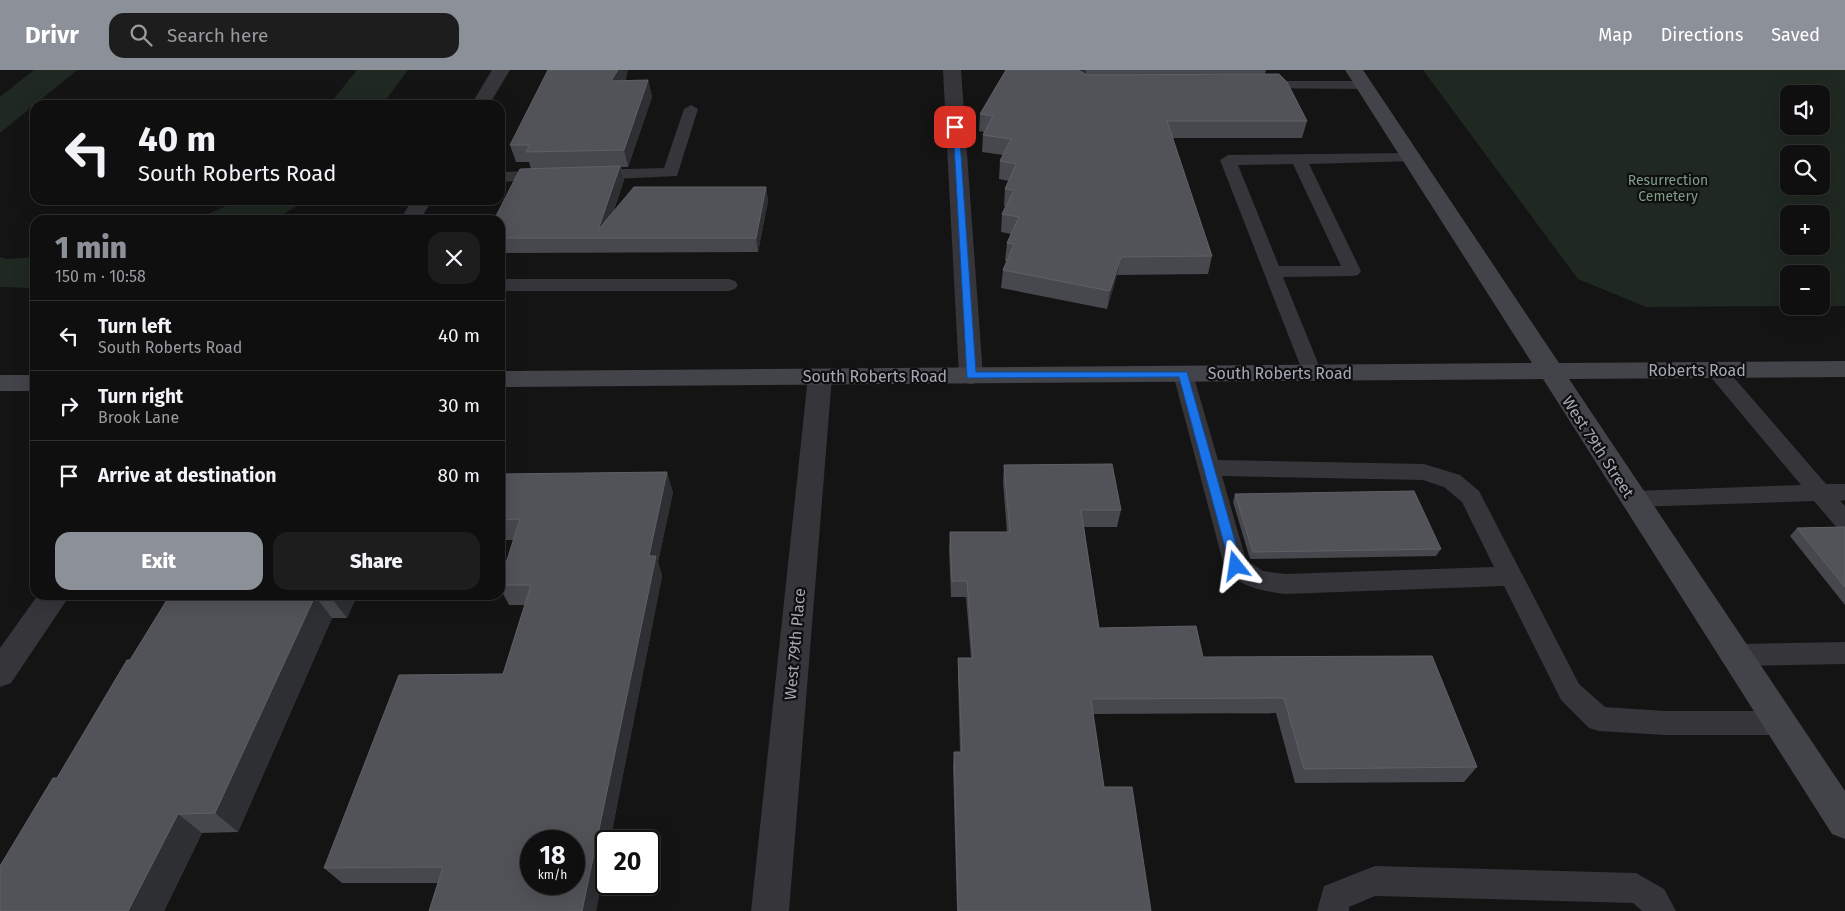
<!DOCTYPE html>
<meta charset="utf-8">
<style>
:root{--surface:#0f0f10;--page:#1d1d1e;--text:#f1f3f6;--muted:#9b9c9f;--line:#2f2f30;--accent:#8c9099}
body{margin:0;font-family:"Fira Sans",sans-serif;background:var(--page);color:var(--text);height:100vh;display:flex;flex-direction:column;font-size:19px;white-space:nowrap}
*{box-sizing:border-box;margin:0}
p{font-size:16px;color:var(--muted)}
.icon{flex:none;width:28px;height:28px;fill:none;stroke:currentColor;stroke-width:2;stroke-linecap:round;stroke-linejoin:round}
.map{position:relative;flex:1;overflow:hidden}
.panel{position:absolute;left:30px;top:145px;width:475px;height:385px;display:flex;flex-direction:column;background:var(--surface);border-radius:15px;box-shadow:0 5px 20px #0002,0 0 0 1px var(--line)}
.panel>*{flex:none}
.banner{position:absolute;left:30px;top:30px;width:475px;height:105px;border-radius:15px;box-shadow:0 5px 20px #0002,0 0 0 1px var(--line);background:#0f0f10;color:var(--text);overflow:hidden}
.tools{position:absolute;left:1780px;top:15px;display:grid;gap:10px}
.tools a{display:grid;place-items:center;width:50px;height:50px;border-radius:10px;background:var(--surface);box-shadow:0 5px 20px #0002,0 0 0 1px var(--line);font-size:25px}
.speed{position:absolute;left:520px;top:760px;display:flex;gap:10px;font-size:25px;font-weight:700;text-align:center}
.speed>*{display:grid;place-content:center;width:65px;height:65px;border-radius:50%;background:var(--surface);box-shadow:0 5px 20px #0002,0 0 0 1px var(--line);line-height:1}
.speed small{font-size:12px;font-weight:400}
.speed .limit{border:2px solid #111;border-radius:8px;background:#fff;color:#111}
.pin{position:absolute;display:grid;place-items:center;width:42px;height:42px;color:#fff;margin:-21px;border-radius:10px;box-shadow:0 2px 8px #0006}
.me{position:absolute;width:55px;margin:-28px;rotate:345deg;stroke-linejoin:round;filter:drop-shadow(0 0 4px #0008)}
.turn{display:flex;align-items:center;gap:18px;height:105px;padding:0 25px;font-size:22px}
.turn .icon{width:65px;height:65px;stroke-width:2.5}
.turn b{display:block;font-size:35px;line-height:42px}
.round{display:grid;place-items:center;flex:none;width:52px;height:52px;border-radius:15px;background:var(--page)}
.head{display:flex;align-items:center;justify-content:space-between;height:85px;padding:0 25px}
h1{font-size:30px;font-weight:800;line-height:38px;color:var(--accent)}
.action{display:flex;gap:10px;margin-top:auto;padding:10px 25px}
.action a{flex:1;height:58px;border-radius:15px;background:var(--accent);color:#fff;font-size:20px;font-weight:800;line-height:58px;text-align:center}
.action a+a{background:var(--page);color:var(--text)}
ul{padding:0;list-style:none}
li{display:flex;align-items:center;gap:15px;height:70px;padding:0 25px;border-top:1px solid var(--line)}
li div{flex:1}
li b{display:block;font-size:19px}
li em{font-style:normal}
header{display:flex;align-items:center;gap:30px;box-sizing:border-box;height:70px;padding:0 25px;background:var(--accent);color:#fff}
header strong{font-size:24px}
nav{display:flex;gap:28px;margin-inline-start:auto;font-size:18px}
.search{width:350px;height:45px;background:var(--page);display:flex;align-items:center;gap:12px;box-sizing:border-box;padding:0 18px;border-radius:15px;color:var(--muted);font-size:19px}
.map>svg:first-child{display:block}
.green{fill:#202822;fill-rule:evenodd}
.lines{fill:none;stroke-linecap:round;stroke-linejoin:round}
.lane{fill:#35353a;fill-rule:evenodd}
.street{fill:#35353a;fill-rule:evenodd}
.secondary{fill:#43434a;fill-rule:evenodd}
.wall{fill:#47484d}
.shaded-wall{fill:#2e2f32}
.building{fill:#515358;stroke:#5f6067;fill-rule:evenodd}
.route{fill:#1a73e8;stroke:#114b97}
.labels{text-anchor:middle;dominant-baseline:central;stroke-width:4.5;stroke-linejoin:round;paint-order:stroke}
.far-park-label{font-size:14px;fill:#7e9f86;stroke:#0f0f10}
.street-label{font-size:16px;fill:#a6a8b5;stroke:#0f0f10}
</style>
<header>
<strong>Drivr</strong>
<div class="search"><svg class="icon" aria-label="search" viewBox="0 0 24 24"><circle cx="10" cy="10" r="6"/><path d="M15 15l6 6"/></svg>Search here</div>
<nav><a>Map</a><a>Directions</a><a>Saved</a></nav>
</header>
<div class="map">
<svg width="1845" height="841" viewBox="0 0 1845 841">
<rect width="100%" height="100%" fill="#141415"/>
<path class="green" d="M34 0H77L0 63V27Z
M357 0H408L382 35H329Z
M1423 0H1845V236H1821V204H1789V236L1646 237 1578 209ZM1789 24H1821V56H1789ZM1789 84H1821V116H1789ZM1789 144H1821V176H1789Z
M240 130H307L273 150H194Z
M0 187 6 189 35 187V218L0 217Z"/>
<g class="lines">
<path class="lane" d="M1258 11H1364L1371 15 1364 19 1253 18 1251 15 1253 12Z
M691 35 698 39 677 106 591 110 583 105 591 100 664 98 684 39Z
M1410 83 1418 88 1416 91 1309 94 1361 201 1358 205 1352 206 1283 207 1322 303 1319 308 1312 310 1305 308 1220 90 1228 85ZM1293 94 1341 196H1279L1238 95Z
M546 101 554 106 552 109 500 112V102Z
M500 209H729L735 211 738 215 735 219 729 221H500Z
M1716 293 1723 295 1826 414H1845V430L1840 431 1845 436V461L1837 458 1814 431 1633 437 1625 435 1622 429 1625 423 1633 421 1801 415 1709 305 1706 300 1709 295Z
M1183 297 1190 299 1193 304 1218 390 1424 394 1460 405 1479 421 1579 614 1605 637 1665 641H1780L1790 644 1794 653 1790 662 1780 665H1665L1599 661 1589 658 1561 630 1504 516 1285 524C1264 521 1235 517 1224 496L1173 304 1176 299ZM1222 406 1423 410 1444 417 1462 432 1494 497 1285 504 1263 501 1246 490Z
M1845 572V594L1735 596 1726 593 1722 585 1726 577 1735 574Z
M1375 796 1636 803 1664 819 1676 841H1642L1633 833 1375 826 1349 837V841H1317L1324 816Z"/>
<path class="street" d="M492 0H510L489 35H471Z
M943 0H961L983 306 980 312 971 314 962 312 959 306Z
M412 130H432L420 150H400Z
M820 299 829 301 832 307 789 841H751L808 307 811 301Z
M38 525H70L11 613 0 617V578Z"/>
<path class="secondary" d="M1345 0H1363L1559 293 1845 291V307L1569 309 1845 721V769L1832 764 1543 309 500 317V301L1532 293Z
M0 305H35V321H0Z"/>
</g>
<path class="wall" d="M1006 0H1266L1265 4 1307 51 1302 68H1172L1212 186 1208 204 1117 205 1107 239 1001 218 1003 200 1007 191H1005L1007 173 1011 164 1001 162 1002 144 1006 137 1004 136 1005 119 1009 111 999 109 1000 91 1003 85 982 82 983 65 984 62 979 61 980 44Z
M626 9 625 11 648 10 652 27 628 97H621L624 110 613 143 766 117 768 131 758 182 500 183V150L531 99 529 92H516L510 75Z
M1004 395 1121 440 1117 457H1084L1099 558 1203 587 1477 697 1464 712 1295 713 1276 643 1093 644 1104 717 1151 841H957L953 697 954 682H960L958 604V588H971L966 527H951L949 479 950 462H1007L1003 412Z
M500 404 673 422 658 492 662 506 610 771H606V788L596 841H429L438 813H342L324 798 503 604 525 535H509L500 518V512L514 470H500Z
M1235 424 1441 479 1436 486 1250 489 1233 432Z
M1845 457V535L1790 466 1797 458Z
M170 525H357L347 548H332L238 762 202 763 164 841H0L57 708Z"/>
<path class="shaded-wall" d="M618 0H628L626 9 615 27 611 11Z
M1078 0H1086L1085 10Z
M648 10 652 27 628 97 624 80Z
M620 96 624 110 604 168 598 160Z
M766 117 768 131 758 182 756 168Z
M1121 187 1117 205 1107 239 1110 221Z
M667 402 673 422 658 492 662 506 610 771H606V788L596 841H582L649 486Z
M331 525H357L347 548 330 526Z
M315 526 332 548 238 762 215 743Z
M178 744 202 763 164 841H128Z"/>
<path class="building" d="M548 0H618L611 11 648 10 624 80 526 82 530 75H510Z
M1006 0H1078L1087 5 1279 4 1287 12 1307 51H1167L1212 186 1121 187 1110 221 1003 200 1014 174 1007 173 1019 147 1002 144 1014 120 1005 119 1016 94 1000 91 1011 69 983 65 993 46 980 44Z
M620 96 598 160 634 117H766L756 168H500V150H494L520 99Z
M1112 394 1121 440H1081L1099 558 1196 556 1203 587 1432 586 1477 697 1304 699 1284 628 1091 629 1104 717H1132L1151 841H958L954 682H962L958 588H973L967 511H952L950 462H1010L1004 395Z
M667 402 649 486H656L582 841H429L443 797 324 798 399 605 503 604 531 515H500V512L520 449 500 450V404ZM531 771H574V814H531Z
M1414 421 1441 479 1253 482 1235 424Z
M1845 457V517L1797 458Z
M170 525H331L330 526H315L215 743 178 744 128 841H0V796L53 708H57L127 590H130Z"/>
<path class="route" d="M953 55 959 57 976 302H1187L1242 496 1240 500 1236 501 1230 496 1179 307 967 308Z"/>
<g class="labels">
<g class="far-park-label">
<text x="1668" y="110">Resurrection<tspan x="1668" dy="16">Cemetery</tspan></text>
</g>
<g class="street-label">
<text x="1697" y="300">Roberts Road</text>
<text x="1280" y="303">South Roberts Road</text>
<text x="875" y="306">South Roberts Road</text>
<text transform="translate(1598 377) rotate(57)">West 79th Street</text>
<text transform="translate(795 574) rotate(-85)">West 79th Place</text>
</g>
</g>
</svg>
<div class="tools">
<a><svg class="icon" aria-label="sound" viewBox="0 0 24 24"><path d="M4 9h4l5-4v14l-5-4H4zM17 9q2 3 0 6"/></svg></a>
<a><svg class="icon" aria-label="search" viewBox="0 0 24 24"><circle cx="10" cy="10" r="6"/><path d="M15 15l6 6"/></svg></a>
<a>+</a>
<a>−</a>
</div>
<div class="speed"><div>18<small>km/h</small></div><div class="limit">20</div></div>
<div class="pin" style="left:955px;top:57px;background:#d93025"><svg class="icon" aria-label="arrive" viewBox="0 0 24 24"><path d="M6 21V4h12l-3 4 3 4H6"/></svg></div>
<svg class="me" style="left:1236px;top:496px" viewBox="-20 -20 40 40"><path d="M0-17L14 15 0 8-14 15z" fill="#1a73e8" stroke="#fff" stroke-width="4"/></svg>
<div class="banner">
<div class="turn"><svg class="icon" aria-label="left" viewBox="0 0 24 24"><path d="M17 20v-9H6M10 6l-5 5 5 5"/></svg><div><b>40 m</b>South Roberts Road</div></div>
</div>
<section class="panel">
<div class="head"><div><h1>1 min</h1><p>150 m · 10:58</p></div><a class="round"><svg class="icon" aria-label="close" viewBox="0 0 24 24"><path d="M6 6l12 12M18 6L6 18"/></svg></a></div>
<ul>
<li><svg class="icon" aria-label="left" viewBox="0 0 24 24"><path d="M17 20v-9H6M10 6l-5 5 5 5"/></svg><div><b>Turn left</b><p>South Roberts Road</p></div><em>40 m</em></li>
<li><svg class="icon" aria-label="right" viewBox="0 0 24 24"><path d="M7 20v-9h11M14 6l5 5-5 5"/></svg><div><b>Turn right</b><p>Brook Lane</p></div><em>30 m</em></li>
<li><svg class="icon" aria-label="arrive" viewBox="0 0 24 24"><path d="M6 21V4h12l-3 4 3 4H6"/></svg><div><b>Arrive at destination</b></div><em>80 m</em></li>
</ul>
<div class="action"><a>Exit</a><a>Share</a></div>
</section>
</div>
